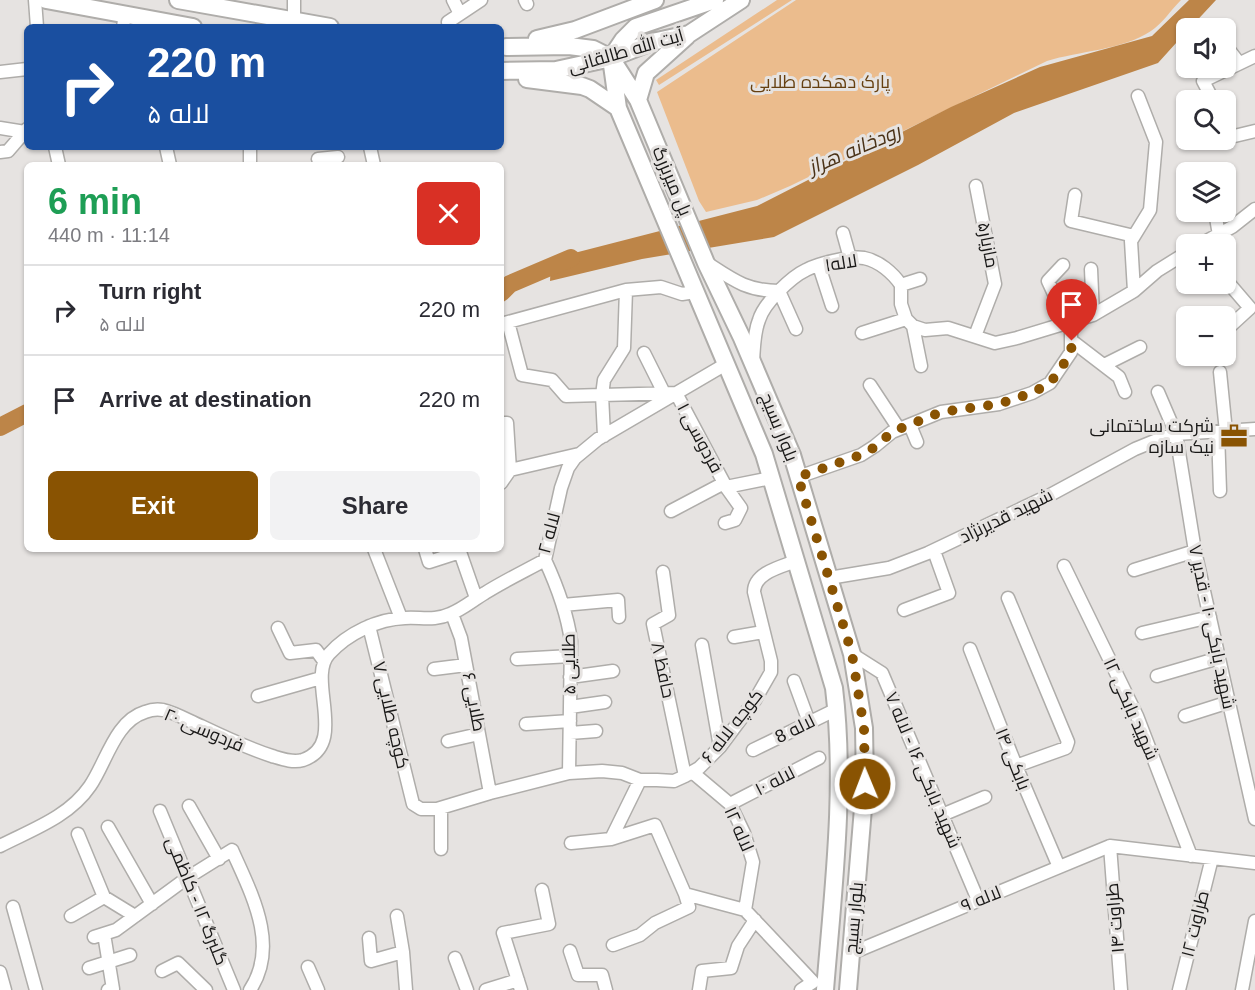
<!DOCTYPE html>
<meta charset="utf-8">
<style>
:root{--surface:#fff;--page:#f2f2f3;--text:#2b2b33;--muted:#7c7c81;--line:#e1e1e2;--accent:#895302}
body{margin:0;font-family:Arial,Cairo,sans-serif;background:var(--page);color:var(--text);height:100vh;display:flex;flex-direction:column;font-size:22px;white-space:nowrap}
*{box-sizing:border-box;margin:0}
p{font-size:20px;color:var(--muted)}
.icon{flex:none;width:33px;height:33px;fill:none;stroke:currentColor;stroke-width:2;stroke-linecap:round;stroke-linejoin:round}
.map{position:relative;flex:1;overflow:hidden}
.panel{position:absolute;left:24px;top:162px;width:480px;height:390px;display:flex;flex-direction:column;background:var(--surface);border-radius:9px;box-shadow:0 2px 4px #0004}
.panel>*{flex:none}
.banner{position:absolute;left:24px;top:24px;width:480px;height:126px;border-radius:9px;box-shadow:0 2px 4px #0004;background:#1a4fa0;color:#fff;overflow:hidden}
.fabs{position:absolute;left:1176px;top:18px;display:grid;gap:12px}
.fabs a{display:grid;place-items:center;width:60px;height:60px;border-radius:9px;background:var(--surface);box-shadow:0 2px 4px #0004;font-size:30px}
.pin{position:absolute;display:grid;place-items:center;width:51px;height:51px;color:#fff;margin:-62px -26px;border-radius:50% 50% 50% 0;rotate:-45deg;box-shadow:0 0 6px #0007}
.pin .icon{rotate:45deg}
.me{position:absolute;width:66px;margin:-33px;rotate:359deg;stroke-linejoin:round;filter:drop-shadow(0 0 4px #0008)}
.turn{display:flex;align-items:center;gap:21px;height:126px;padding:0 24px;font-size:27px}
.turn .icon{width:78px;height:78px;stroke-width:2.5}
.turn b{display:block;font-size:42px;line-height:51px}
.round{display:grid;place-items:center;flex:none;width:63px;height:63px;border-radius:9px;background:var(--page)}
.summary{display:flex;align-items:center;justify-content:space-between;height:102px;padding:0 24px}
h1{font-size:36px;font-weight:800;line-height:45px;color:#1e9e55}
.primary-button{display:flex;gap:12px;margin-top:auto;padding:12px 24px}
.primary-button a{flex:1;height:69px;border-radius:9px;background:var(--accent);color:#fff;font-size:24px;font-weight:800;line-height:69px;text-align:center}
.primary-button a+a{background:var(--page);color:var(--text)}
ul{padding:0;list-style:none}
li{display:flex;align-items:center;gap:18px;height:90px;padding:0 24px;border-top:2px solid var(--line)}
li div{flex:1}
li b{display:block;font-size:22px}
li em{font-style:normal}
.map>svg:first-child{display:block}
.green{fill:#ebbc8d}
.water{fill:#bd8548}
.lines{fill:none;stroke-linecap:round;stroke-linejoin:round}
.river{stroke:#bd8548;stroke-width:18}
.minor-casing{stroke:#afadaa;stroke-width:15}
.major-casing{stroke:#afadaa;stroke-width:20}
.minor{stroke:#fff;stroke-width:12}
.major{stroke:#fff;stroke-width:16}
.route{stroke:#895302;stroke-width:10;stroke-dasharray:0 18}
.labels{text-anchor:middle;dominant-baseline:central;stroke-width:6;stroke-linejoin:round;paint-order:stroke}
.street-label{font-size:18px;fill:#191817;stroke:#e6e3e1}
.park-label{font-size:18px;fill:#664010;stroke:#e6e3e1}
.poi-label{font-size:18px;fill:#191817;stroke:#e6e3e1;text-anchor:end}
.water-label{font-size:20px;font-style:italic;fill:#4a3217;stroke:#e6e3e1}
</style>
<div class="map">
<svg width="1255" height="990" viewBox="0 0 1255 990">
<rect width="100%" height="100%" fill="#e6e3e1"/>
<path class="green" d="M777 0H792L659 85 656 80Z
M796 0H1181C1171 10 1162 24 1151 31 1123 50 1079 51 1047 61L790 186 757 200 706 212 699 201 657 92Z"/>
<path class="water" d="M1189 0H1216L1190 28H1186V32L1158 63 1014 113 918 165 774 237 642 259 550 281 551 259 757 206 951 107 1040 67 1152 36Z"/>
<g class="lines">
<path class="river" d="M501 293 510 284 571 258
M0 427 27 413"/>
<defs>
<path id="minor" d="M35 0 37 27
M294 0V20
M453 0 460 14
M525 0 527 4
M123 27 125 14
M449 27 448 22 481 0
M1226 46 1239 63
M0 72 27 69
M1213 100 1203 81 1255 56
M0 128 25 132
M1226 138 1255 131
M55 147 59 165
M166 147 170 165
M250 147V165
M370 147 374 165
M0 152 8 151 27 129
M318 159 338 157
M1209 171V172
M1075 195 1071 221 1134 236
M1215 212 1219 235
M843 233 850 258
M1201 244 1232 227 1255 209
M707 263C733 280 747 291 779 291
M1063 265 1048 281 1067 322
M819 266 832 306
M1091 269 1093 315
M1226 280 1250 308 1226 330
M901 285V304L906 319 913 326 925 330 948 328 995 343 1017 338 1093 315 1134 291 1157 271 1186 253
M901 285 920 279
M779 291 796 329
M1134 291 1131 241 1150 210 1156 142 1138 96
M508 322 522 375 552 380 566 396 602 395 604 380 624 348 626 290
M501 324 626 290 661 287 682 294 695 292
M913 326 921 366
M862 333 906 319
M975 336 995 284 976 186
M1072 341 1119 377 1125 392
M644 353 664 393
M753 361C754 347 754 332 759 320 764 303 791 277 806 270 819 263 850 256 864 258 879 261 893 273 901 285
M1104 365 1140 347
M1220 372 1226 432
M870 385 899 429
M1158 392 1176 434 1195 551 1255 819
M501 423H507L510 470 579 454
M910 425 917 442
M1218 432 1220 491
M604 436 602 395 676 393 724 483
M798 477 861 455 875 446 892 432 941 412 999 404 1032 393 1050 383 1071 352V321
M501 483 510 470
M724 483 726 487 771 478
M671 511 724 483
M725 523 735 520 741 508 726 487
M374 549 401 618
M425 549 429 562 460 552 476 598
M545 560 561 488 568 468 575 458 598 439 726 364
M545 560C557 586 567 612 571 641L569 773
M1064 566 1137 716 1191 856
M1134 570 1195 551
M663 572 669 615 653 624 685 776
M829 578 889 568 928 553 1050 495 1135 449 1157 440 1176 434 1255 429
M1008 598 1068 742 1066 748 1016 766
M563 605 618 600 619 617
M904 610 949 593 934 551
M452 614 461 638 490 793
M369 626 413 804 421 809H437L490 793 569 773 602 771 622 773 640 780H657L674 781 685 776 699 768 720 747 755 700 771 672V661L754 592C754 573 780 567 796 561
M278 628 290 653 316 650 324 661
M1142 633 1210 617
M734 637 763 632
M702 645 720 747
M970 649 1016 766 1059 867
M852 654 882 673 978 900
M517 659 571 656
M434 669 466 665
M1157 676 1219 658
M570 677 613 671
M794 681 809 722
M258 696 321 678
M570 707 605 702
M1185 716 1229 702
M526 724 570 721
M570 733 596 731
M448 741 479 734
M753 750 837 709
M692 772 730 804 744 833 753 862 745 910 813 982 801 990
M730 804 819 758
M189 806 219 859
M160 811 234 990
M942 815 985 797
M108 827 152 904
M78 834 104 897 135 916
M611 839 640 780
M571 843 611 839 655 825 685 894 745 910
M0 846C31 830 69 817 90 786 106 763 115 721 145 712 150 710 158 709 163 710 176 713 189 721 201 726 224 737 247 748 272 756 282 759 293 763 303 760 349 744 306 679 329 654 348 633 378 619 405 618 421 617 435 621 450 614 463 609 473 600 485 593 504 581 525 571 545 560
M1110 846 1121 990
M441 849V808
M13 907 36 990
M71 916 104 897
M397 916 403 952
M104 934 113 989 108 990
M94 937 116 930 187 878 232 850C251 893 280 945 250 990
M369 938 371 961 403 952 406 990
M613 945 640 935 655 923 689 907 685 894
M570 951 578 975H602L606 990
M852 953 1110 846 1255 863
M455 958 467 990
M308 967 318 990
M89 968 130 955
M162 971 178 963 206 990
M0 972 5 990
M486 990 518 980
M521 990 503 933 549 924 542 890
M699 990 702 971 731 968 738 946 755 920
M1179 990 1212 858
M1242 990 1255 921"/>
<path id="major" d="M46 0 193 27
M178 0 330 27
M715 0 636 27 623 40 611 58 618 108 764 454 834 688C846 787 833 891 825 990
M537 39 575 30 655 0
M506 47 569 46 593 49 611 58 638 100 706 263 742 338 792 455 852 654 864 728 865 784 848 990
M501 71 556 70 611 58 652 42 689 34 741 0
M527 79 582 86 590 89 618 108
M638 100 646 73 687 36"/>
</defs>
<use href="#minor" class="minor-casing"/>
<use href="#major" class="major-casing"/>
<use href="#minor" class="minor"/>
<use href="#major" class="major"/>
</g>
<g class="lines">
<path class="route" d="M865 784 864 728 852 654 798 477 861 455 875 447 892 432 941 412 999 404 1032 393 1050 383 1060 370 1071 352 1072 341"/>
</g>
<defs>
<symbol id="office-bare" viewBox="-9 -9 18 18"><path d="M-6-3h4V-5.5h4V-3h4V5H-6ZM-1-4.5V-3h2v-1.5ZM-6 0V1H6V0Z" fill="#895302" stroke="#e6e3e1" stroke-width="2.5" paint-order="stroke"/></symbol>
</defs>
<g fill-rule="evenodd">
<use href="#office-bare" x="1215" y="417" width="38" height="38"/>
</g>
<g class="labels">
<g class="street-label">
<text transform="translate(626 51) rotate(-16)">آیت الله طالقانی</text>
<text transform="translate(672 181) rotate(67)">پل میربزرگ</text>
<text transform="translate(988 245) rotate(79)">مازیار۵</text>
<text transform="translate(841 263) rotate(-9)">لاله۱</text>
<text transform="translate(779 427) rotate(68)">بلوار بسیج</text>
<text transform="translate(700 438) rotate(62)">فردوسی ۱</text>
<text transform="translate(1006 516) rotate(-26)">شهید قدیرنژاد</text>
<text transform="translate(549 533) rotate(-75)">لاله ۲</text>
<text transform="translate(1212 627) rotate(78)">شهید بابکی ۱۰ - قدیر ۷</text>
<text transform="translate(569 664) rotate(-91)">طلایی ۵</text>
<text transform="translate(663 670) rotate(78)">حافظ ۸</text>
<text transform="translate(474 702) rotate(79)">طلایی ۶</text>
<text transform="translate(1131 709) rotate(66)">شهید بابکی ۱۲</text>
<text transform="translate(391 715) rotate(77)">کوچه طلایی ۷</text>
<text transform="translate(732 726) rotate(-52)">کوچه لاله ۶</text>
<text transform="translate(795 729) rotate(-26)">لاله 8</text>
<text transform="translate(204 730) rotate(23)">فردوسی ۲۰</text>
<text transform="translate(1013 759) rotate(68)">بابکی ۱۴</text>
<text transform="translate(923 770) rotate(67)">شهید بابکی ۱۶ - لاله ۷</text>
<text transform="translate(775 781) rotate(-27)">لاله ۱۰</text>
<text transform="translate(739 829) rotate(66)">لاله ۱۲</text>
<text transform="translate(981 899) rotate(-22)">لاله ۹</text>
<text transform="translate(197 901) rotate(68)">گلبرگ ۱۲ - کاظمی</text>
<text transform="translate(854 918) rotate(-85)">بلوار بسیج</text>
<text transform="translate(1115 918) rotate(-95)">طراوت ۱۴</text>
<text transform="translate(1195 924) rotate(-76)">طراوت ۱۲</text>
</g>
<g class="park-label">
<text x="820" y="82">پارک دهکده طلایی</text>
</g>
<g class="poi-label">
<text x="1214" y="426">شرکت ساختمانی<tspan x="1214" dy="21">نیک سازه</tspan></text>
</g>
<g class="water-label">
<text transform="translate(854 149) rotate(-23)">رودخانه هراز</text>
</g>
</g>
</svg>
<div class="fabs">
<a><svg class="icon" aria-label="sound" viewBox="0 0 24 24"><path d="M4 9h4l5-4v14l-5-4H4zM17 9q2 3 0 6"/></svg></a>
<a><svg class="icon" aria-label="search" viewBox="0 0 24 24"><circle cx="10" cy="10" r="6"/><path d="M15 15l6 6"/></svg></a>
<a><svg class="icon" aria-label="layers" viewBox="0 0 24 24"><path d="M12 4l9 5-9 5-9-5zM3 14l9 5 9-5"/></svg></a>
<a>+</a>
<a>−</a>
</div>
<div class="pin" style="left:1072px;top:341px;background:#d93025"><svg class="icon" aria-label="arrive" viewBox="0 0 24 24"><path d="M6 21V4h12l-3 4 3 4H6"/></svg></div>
<svg class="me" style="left:865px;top:784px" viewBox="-20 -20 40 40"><circle r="17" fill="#895302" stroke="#fff" stroke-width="3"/><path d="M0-11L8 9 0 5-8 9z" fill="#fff"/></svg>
<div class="banner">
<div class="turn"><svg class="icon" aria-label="right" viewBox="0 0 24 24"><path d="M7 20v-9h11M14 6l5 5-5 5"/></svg><div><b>220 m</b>لاله ۵</div></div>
</div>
<section class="panel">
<div class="summary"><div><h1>6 min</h1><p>440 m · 11:14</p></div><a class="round" style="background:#d93025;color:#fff"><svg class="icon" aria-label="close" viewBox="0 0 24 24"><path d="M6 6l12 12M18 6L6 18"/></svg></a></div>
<ul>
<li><svg class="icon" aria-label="right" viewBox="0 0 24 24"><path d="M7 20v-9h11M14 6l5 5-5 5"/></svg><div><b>Turn right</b><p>لاله ۵</p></div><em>220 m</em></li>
<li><svg class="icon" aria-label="arrive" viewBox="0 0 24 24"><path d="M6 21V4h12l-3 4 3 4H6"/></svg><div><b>Arrive at destination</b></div><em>220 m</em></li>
</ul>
<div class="primary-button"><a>Exit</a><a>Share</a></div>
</section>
</div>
